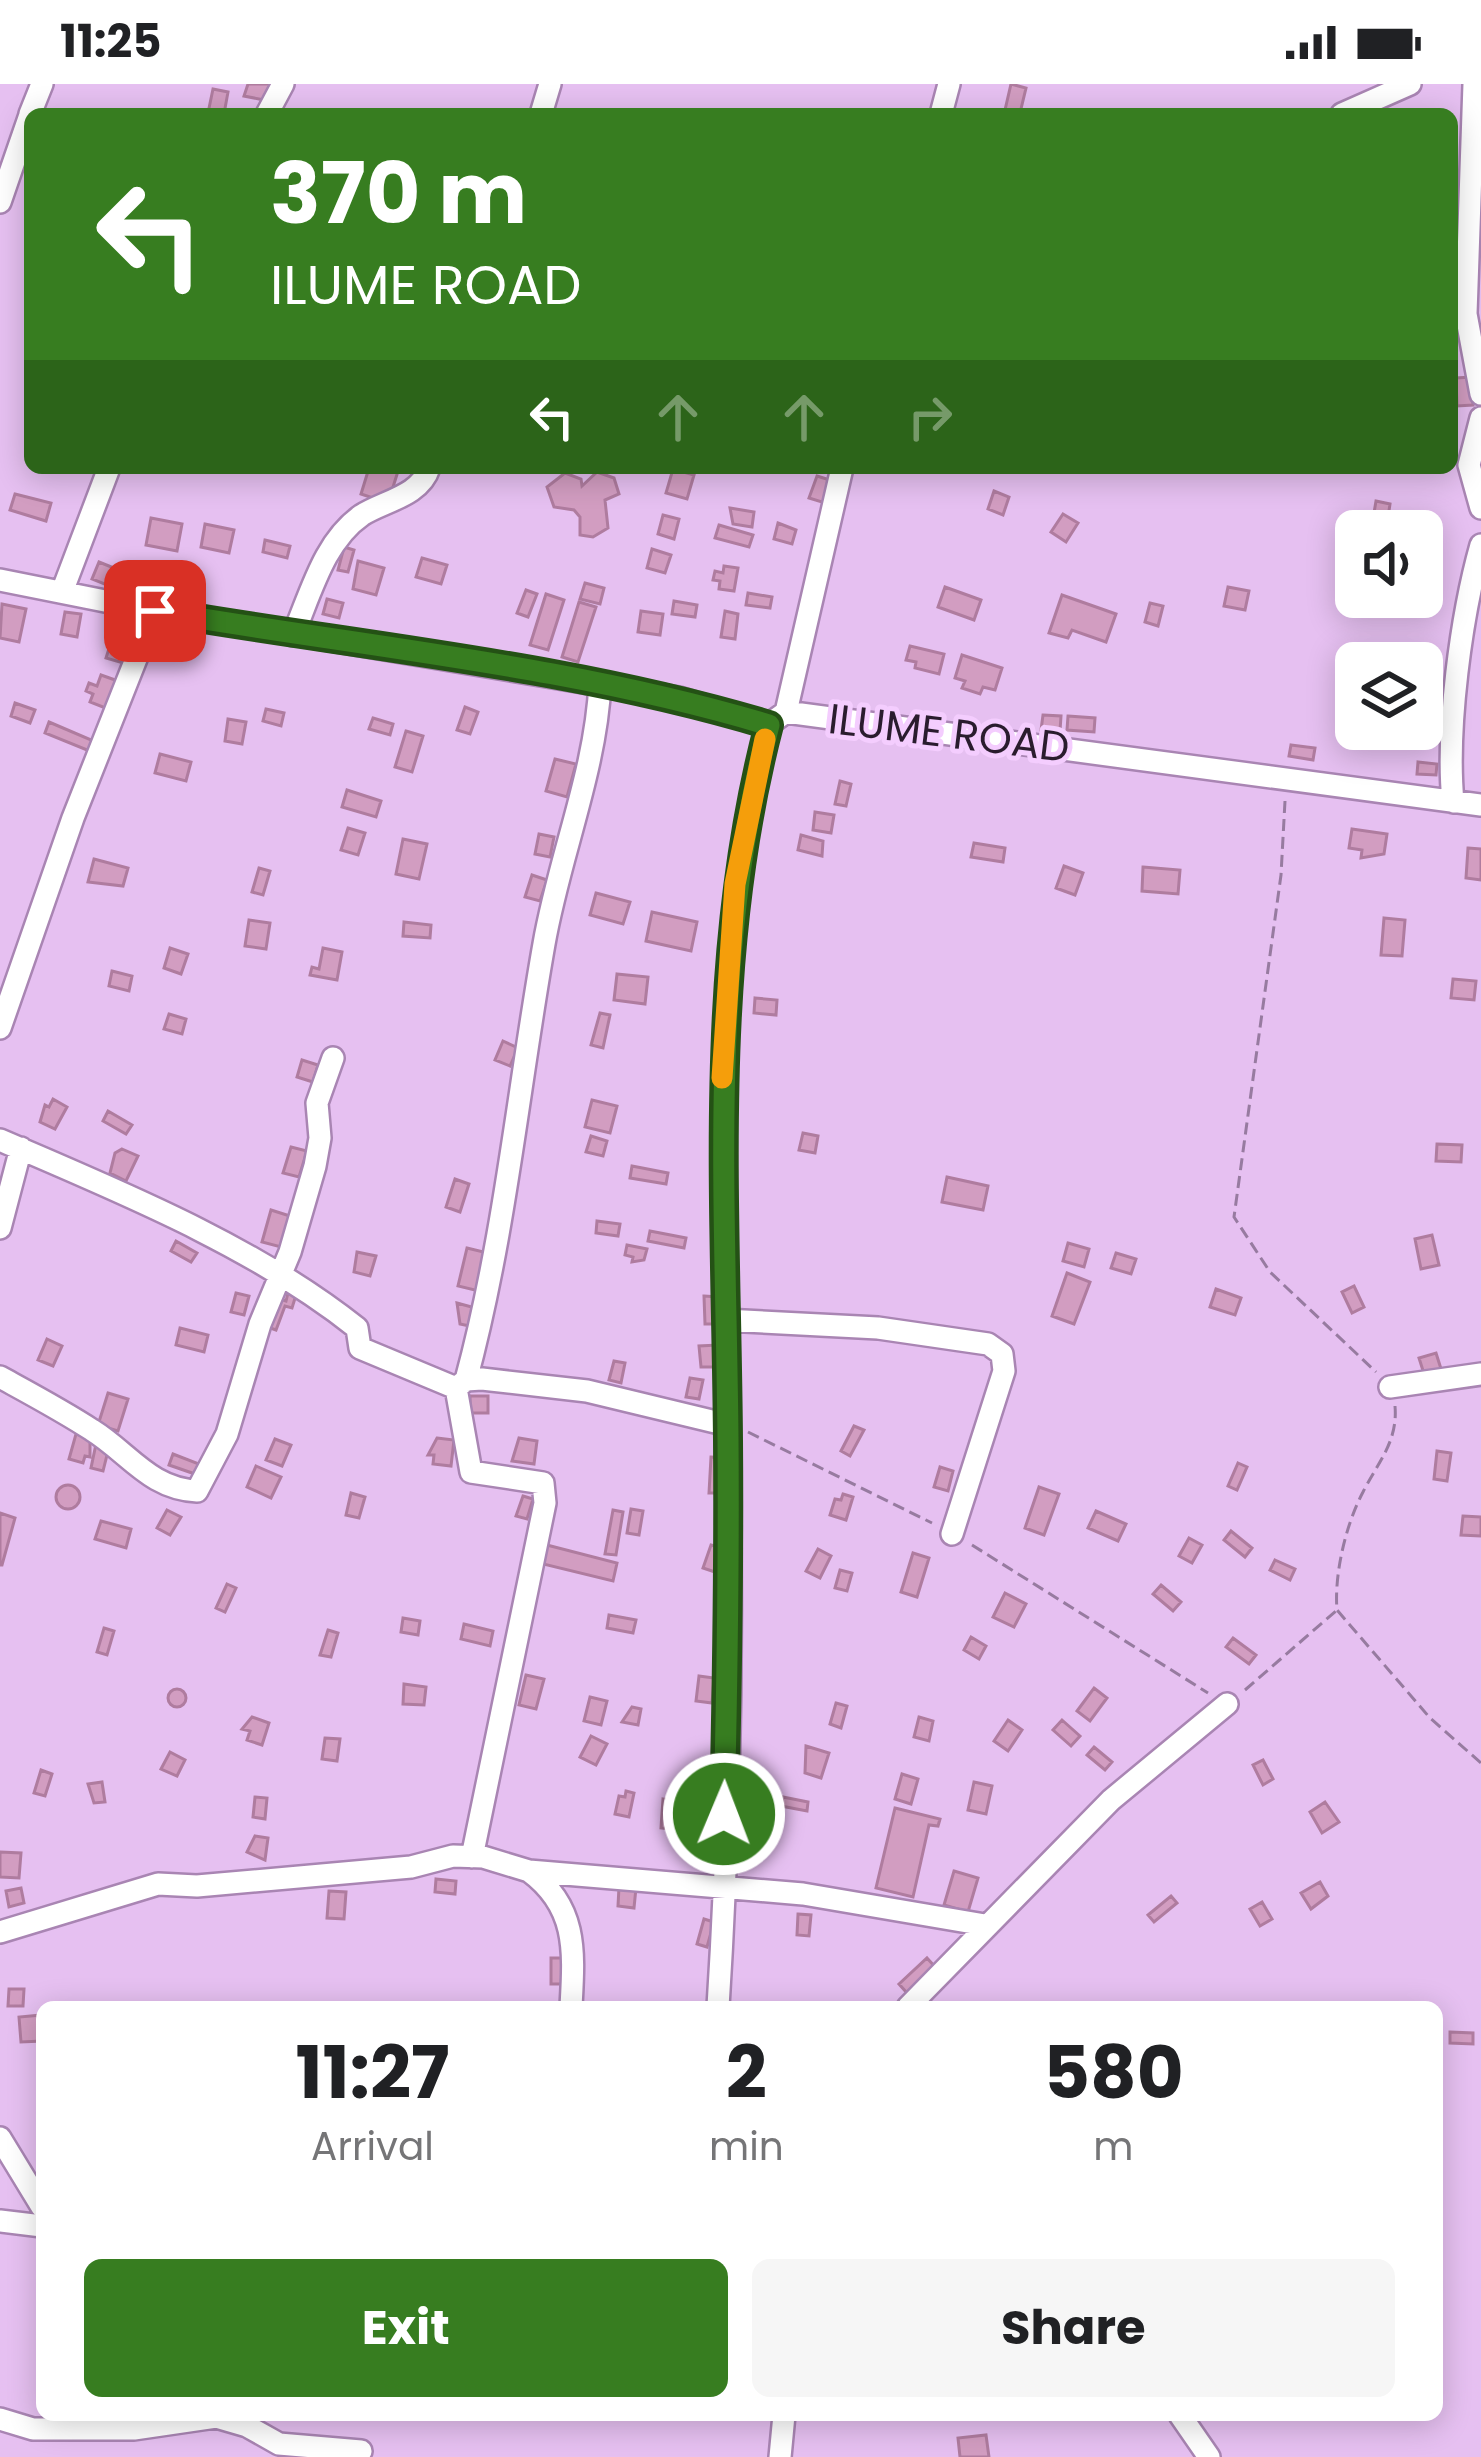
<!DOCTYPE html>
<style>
:root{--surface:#fff;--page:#f6f6f6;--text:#202124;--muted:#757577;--accent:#377d20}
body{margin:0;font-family:Poppins,sans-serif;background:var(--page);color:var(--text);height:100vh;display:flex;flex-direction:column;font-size:45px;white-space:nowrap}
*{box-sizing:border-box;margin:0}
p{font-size:39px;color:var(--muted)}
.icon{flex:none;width:66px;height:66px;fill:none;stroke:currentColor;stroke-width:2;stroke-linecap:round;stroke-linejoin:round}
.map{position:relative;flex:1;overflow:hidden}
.drawer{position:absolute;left:36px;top:1917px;width:1407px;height:420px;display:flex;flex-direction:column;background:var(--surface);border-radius:18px;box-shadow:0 6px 30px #0003}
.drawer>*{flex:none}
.guide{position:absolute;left:24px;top:24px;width:1434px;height:366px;border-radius:18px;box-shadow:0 6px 30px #0003;background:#377d20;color:#fff;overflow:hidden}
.controls{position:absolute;left:1335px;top:426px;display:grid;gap:24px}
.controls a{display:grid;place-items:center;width:108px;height:108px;border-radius:18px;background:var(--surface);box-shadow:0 6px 30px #0003;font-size:60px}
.pin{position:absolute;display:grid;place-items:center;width:102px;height:102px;color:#fff;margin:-51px;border-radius:24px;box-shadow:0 6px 18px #0006}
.me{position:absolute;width:132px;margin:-66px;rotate:1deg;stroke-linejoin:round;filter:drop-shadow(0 0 9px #0008)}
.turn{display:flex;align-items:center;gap:42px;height:252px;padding:0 48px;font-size:54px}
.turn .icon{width:156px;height:156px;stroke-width:2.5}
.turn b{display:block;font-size:84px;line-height:102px}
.lanes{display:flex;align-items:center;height:114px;padding:0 48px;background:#0003;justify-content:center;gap:60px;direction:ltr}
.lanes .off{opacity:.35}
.eta{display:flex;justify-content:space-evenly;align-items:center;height:204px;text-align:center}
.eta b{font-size:72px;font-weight:700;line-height:84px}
.primary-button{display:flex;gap:24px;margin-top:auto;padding:24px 48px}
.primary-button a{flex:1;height:138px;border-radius:18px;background:var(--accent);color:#fff;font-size:48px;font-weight:700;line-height:138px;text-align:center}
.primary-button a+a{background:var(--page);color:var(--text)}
.status{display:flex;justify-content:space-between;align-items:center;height:84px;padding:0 60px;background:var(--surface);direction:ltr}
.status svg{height:33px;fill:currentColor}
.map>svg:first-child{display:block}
.building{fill:#d29dc1;stroke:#af7c9f;stroke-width:3}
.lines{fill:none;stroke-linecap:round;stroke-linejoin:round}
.minor-casing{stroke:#a985b3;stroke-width:26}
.path{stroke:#977ba0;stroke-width:3;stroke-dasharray:12 6;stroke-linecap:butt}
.minor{stroke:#fff;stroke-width:21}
.route-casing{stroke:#245115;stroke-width:30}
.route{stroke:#377d20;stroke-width:21}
.slow{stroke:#f59e0b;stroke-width:21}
.labels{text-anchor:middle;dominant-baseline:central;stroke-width:10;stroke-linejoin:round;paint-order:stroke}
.street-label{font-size:42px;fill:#2a1c2e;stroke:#f4cdfe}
</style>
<div class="status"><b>11:25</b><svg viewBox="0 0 49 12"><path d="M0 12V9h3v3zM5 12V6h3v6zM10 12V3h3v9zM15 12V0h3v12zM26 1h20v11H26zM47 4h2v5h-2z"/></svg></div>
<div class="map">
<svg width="1481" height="2373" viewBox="0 0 1481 2373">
<rect width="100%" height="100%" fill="#e6c0f1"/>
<path class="building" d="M248 0H271L264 16 244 12Z
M1011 0 1026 4 1020 29 1005 26Z
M213 5 228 8 224 30 208 29Z
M1472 293 1473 321 1457 322 1456 294Z
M369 384H399L388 419 361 410Z
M673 385 694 391 687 415 666 409Z
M597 388 614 394 619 410 605 416 608 444 593 453 580 451V433L574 426 554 423 547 403 565 389 581 395 582 402Z
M817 392 833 397 825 419 809 414Z
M994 407 1009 413 1003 431 988 425Z
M15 410 51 419 46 437 10 426Z
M1376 417 1390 420 1386 447H1371Z
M730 424 754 428 752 443 733 440Z
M1063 430 1078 439 1066 458 1051 448Z
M663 431 679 435 674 455 658 450Z
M151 434 182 440 177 467 146 461Z
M778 439 796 446 792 460 774 455Z
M205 440 234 446 229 469 201 463Z
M719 441 753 451 749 463 715 454Z
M265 456 290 462 287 474 263 468Z
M344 463 354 466 348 488 338 486Z
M652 465 671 471 665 489 647 484Z
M422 474 447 481 441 500 416 493Z
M358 477 384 484 376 511 353 505Z
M99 478 139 494 132 511 92 495Z
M724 482 738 484 734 507 719 505 720 497 713 496 715 487 723 489Z
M585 499 604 504 600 520 580 515Z
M945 503 981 516 974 536 938 523Z
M1228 503 1249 507 1245 526 1224 522Z
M526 506 537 510 528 533 517 529Z
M748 509 772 513 770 524 746 521Z
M546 510 564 516 548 566 530 561Z
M1062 511 1116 530 1106 558 1072 546 1068 554 1049 549Z
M327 515 343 519 339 534 323 530Z
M674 517 697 521 695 533 672 530Z
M579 518 596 523 578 578 562 573Z
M1150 519 1163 522 1158 542 1145 538Z
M2 520 26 525 19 558 0 554Z
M641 527 663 530 660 551 638 548Z
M725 527 738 530 735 555 721 553Z
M65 528 81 530 77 553 61 550Z
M113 552 129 557 123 579 106 574Z
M910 562 944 570 939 590 915 584 916 578 906 576Z
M962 571 1002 584 995 606 983 603 980 610 962 604 965 597 955 594Z
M101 591 118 597 108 625 90 618 93 610 86 607 89 599 97 602Z
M15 619 35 626 30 639 11 632Z
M1422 622 1448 627 1445 645H1423Z
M465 623 478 628 470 650 457 646Z
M266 625 284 629 281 642 263 637Z
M1043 631 1061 632 1060 647 1041 646Z
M1068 632 1095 634 1094 648 1067 646Z
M373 634 393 640 390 651 369 645Z
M228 635 246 638 242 660 225 657Z
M49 638 96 658 92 668 45 649Z
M406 647 423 652 412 688 395 683Z
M1291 661 1315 664 1313 676 1289 672Z
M160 670 191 678 186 697 155 689Z
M555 675 576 680 567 713 546 707Z
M1418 678 1437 680 1436 691 1417 690Z
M840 697 851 700 846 722 835 720Z
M347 706 381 717 376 733 342 723Z
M815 728 834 731 831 749 813 746Z
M348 744 365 749 358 771 341 766Z
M1352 745 1387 750 1384 770 1361 774 1362 766 1349 764Z
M539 750 554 753 550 773 535 770Z
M801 751 823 757 822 772 798 766Z
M403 755 427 760 419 795 396 790Z
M974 759 1005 764 1003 778 971 773Z
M1468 764 1481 765V796L1466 794Z
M94 775 128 784 123 802 88 798Z
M1064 782 1083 789 1075 811 1056 804Z
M1143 783 1180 786 1178 810 1142 807Z
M259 784 270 787 263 811 252 808Z
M532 791 547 796 540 817 525 813Z
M596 809 630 818 623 840 590 831Z
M652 828 697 838 691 867 646 857Z
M1384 834 1405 836 1402 872 1381 871Z
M249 836 270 839 266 865 245 862Z
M404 838 431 841 430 854 403 852Z
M170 864 188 870 181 890 164 884Z
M323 864 342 868 337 896 310 891 312 883 319 885Z
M112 887 132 892 129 907 109 902Z
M617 890 648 893 645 920 614 916Z
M1453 895 1476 897 1474 916 1451 914Z
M755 914 777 916 776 931 754 929Z
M600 929 610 931 603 964 591 961Z
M169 930 186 935 182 950 164 945Z
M503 957 518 964 510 982 495 976Z
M302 976 318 981 313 998 297 993Z
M53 1015 67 1023 55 1045 40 1038 45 1021 49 1023Z
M592 1016 617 1022 610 1049 585 1043Z
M108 1027 132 1041 126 1050 103 1037Z
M803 1049 818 1052 815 1069 799 1066Z
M591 1052 607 1057 603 1072 586 1068Z
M1437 1060 1462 1061 1461 1078 1436 1077Z
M291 1063 307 1067 299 1093 283 1089Z
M122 1065 138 1072 126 1097 110 1089 115 1069Z
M632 1082 668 1089 666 1100 630 1094Z
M947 1093 988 1102 983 1126 942 1118Z
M455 1095 469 1100 460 1128 446 1123Z
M271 1126 290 1132 281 1163 262 1158Z
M597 1137 620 1140 618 1152 596 1149Z
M650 1147 686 1154 684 1164 648 1157Z
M1432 1151 1439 1181 1421 1185 1415 1155Z
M176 1157 197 1169 191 1178 171 1167Z
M1068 1159 1089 1165 1084 1183 1063 1177Z
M627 1161 647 1165 644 1176 632 1178 633 1173 625 1171Z
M467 1164 492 1170 483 1208 458 1202Z
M357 1168 376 1172 370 1192 354 1188Z
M1116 1169 1136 1175 1131 1190 1111 1184Z
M1067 1189 1090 1198 1074 1240 1052 1232Z
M1354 1202 1364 1223 1352 1229 1342 1208Z
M1216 1205 1241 1214 1235 1231 1210 1223Z
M236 1209 249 1212 244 1231 231 1228Z
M288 1209 296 1211 292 1224 285 1222 276 1246 262 1241 271 1212 286 1217Z
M704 1212 718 1213 719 1240H705Z
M457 1219 479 1225 474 1243 460 1240Z
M180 1244 208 1251 204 1268 176 1261Z
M47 1255 62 1262 53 1282 38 1276Z
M718 1261V1283H701L699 1262Z
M1436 1269 1442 1288 1425 1293 1419 1274Z
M614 1277 625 1279 621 1299 609 1296Z
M690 1294 703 1296 699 1315 686 1313Z
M108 1309 128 1315 118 1347 98 1341Z
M470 1312H488V1329H470Z
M854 1342 864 1346 850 1372 841 1367Z
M76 1350 90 1354V1373L85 1372 83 1379 69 1375Z
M437 1354 454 1356 451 1382 433 1380 434 1371H428Z
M519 1354 537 1357 534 1380 512 1377Z
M275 1355 291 1361 282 1382 266 1376Z
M96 1360 109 1363 103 1387 91 1384Z
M1437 1367 1451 1369 1447 1397 1434 1395Z
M173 1370 199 1380 195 1390 169 1381Z
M711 1373 723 1374 722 1409H709Z
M1238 1379 1247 1383 1237 1406 1228 1402Z
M256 1382 281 1393 271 1414 247 1403Z
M940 1383 953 1387 948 1407 934 1403Z
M56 1413a12 12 0 1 1 24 0a12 12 0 1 1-24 0Z
M1039 1403 1059 1410 1044 1451 1025 1444Z
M351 1409 365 1413 359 1434 346 1431Z
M843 1410 853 1413 846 1436 830 1431 835 1415 841 1416Z
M523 1412 533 1415 527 1435 516 1432Z
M631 1425 643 1427 639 1451 627 1449Z
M167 1426 181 1433 170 1451 157 1444Z
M613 1426 623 1428 616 1471 605 1470Z
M1096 1427 1126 1440 1118 1457 1088 1444Z
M0 1429 15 1434 2 1481H0Z
M1463 1432 1481 1433V1452L1461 1451Z
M101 1437 131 1445 126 1464 95 1455Z
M1231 1447 1252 1464 1245 1473 1224 1456Z
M1189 1454 1202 1461 1192 1479 1179 1472Z
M543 1460 617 1479 613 1497 539 1479Z
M711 1461 722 1464 715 1488 703 1484Z
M818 1465 831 1472 820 1494 806 1487Z
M913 1469 929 1474 917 1513 901 1508Z
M1275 1476 1295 1485 1290 1496 1270 1486Z
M840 1486 852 1489 847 1507 835 1504Z
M227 1500 236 1504 225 1528 216 1524Z
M1161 1501 1181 1518 1173 1527 1153 1510Z
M1005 1509 1026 1520 1014 1543 993 1533Z
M609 1531 636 1536 633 1549 607 1544Z
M403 1534 420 1537 418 1551 401 1548Z
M464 1540 493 1547 490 1562 461 1555Z
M104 1544 114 1547 107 1571 97 1568Z
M328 1546 338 1549 331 1573 320 1571Z
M971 1553 986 1562 979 1575 964 1566Z
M1233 1554 1256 1571 1249 1580 1226 1563Z
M526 1591 544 1595 536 1625 519 1621Z
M699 1592 714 1594 712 1619 696 1617Z
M404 1600 426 1603 424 1621 403 1620Z
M1094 1604 1107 1614 1090 1637 1077 1627Z
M168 1614a9 9 0 1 1 18 0a9 9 0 1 1-18 0Z
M590 1613 607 1617 601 1641 584 1637Z
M836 1619 847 1622 841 1644 830 1640Z
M632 1623 641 1625 638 1641 622 1638Z
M252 1633 269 1639 262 1661 247 1656 250 1647 242 1645Z
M919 1633 933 1637 929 1657 914 1653Z
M1008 1636 1022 1646 1008 1667 994 1657Z
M1062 1636 1080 1652 1071 1662 1053 1646Z
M591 1652 607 1660 596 1681 580 1673Z
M325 1654 340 1655 337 1677 322 1675Z
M806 1662 829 1669 821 1694 805 1689Z
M1094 1663 1112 1678 1105 1686 1087 1671Z
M170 1668 185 1676 177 1692 161 1685Z
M1263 1676 1273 1695 1263 1701 1253 1681Z
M704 1681 718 1682 715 1710 701 1709Z
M41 1686 52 1690 45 1712 34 1709Z
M902 1690 918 1695 911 1720 895 1715Z
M102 1698 105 1718 94 1719 88 1700Z
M974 1698 992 1702 986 1730 968 1726Z
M626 1707 634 1709 629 1733 615 1730 619 1712 625 1713Z
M255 1713 267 1714 265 1735 253 1733Z
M783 1713 808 1718 807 1727 781 1722Z
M663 1715 683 1717 681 1746 661 1744Z
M1325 1718 1339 1738 1322 1749 1310 1728Z
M895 1724 940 1735 938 1742 929 1741 913 1813 876 1804Z
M255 1752 268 1754 265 1776 247 1768Z
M0 1768 21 1769 19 1794 0 1793Z
M954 1787 978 1794 968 1828 944 1821Z
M436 1795 456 1797 455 1810 435 1808Z
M1320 1798 1328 1812 1311 1825 1301 1809Z
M619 1803 636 1804 634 1824 618 1822Z
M21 1804 24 1819 9 1823 6 1807Z
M329 1807 346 1808 344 1835 327 1834Z
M1171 1812 1177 1819 1154 1838 1148 1831Z
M1262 1818 1272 1835 1260 1842 1250 1825Z
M798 1830 811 1831 809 1852 797 1851Z
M704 1835 714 1838 707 1863 697 1860Z
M551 1874H569L568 1900H551Z
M927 1874 936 1884 908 1910 899 1900Z
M9 1905H24L23 1922H8Z
M42 1931V1957L21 1958 19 1933Z
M1450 1948 1473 1949V1960L1450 1959Z
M986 2351 989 2373H960L958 2354Z"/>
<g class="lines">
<defs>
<path id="minor" d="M1474 0 1466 230 1481 310
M30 30 42 0
M267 30 283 0
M541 30 550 0
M941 30 949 0
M1342 30 1410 0
M0 118 30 31
M1481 334 1469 381 1481 424
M0 496 155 527 679 614 768 641 786 628 1481 721
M62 508 109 384
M293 551C311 509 324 457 362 431 384 417 420 412 429 384
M786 628 842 384
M1453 718C1446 645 1461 532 1481 461
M0 944 73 734 155 527
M0 1056C121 1108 254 1162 357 1244L360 1264 456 1304 466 1296 482 1295 587 1307 728 1341
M0 1144 21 1064
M725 1236 878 1244 988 1260 1002 1270 1004 1287 952 1450
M0 1293C31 1310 63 1327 92 1346 129 1369 150 1405 197 1407L227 1350 260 1240 290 1168 315 1082 320 1054 317 1019 333 974
M466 1296C505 1152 518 1006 544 860 559 773 596 687 600 599
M1390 1303 1481 1290
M456 1304 471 1388 543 1399 545 1419 472 1773
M0 1848 158 1800 197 1802 411 1783 453 1772 483 1773 529 1787
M571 1923C574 1868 578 1823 529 1787L803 1810 985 1841
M718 1923C730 1733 733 1539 728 1348 722 1111 709 874 768 641
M908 1923 1111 1716 1227 1620
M0 2054 42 2123
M0 2137 42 2142
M1180 2331 1209 2373
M0 2335 33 2345H134L216 2333 247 2342 279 2360 361 2367
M780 2373 784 2331"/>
</defs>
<use href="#minor" class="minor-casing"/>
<path class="path" d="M1285 717 1281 791 1234 1133 1270 1188 1376 1288
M1395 1322C1398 1358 1378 1378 1363 1408 1346 1440 1334 1490 1337 1526L1430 1634 1481 1679
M748 1348 932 1439
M972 1461 1208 1609
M1245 1606 1337 1526"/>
<use href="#minor" class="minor"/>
</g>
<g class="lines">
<defs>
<path id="route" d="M155 527C359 562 570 581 769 641 707 877 726 1115 728 1356 729 1481 727 1605 724 1730"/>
</defs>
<use href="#route" class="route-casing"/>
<use href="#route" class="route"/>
<path class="slow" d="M722 994 735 800 765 655"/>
</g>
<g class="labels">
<g class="street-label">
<text transform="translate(949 649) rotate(7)">ILUME ROAD</text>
</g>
</g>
</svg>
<div class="controls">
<a><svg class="icon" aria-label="sound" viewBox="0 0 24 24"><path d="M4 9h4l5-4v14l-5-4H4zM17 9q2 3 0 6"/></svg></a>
<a><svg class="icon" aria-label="layers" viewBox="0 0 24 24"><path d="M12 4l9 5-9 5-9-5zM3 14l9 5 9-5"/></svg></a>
</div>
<div class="pin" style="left:155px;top:527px;background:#d93025"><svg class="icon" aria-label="arrive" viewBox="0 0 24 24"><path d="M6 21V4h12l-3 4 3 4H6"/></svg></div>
<svg class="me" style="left:724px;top:1730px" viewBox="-20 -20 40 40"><circle r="17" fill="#377d20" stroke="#fff" stroke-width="3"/><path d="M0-11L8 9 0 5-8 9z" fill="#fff"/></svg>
<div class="guide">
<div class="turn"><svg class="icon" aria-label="left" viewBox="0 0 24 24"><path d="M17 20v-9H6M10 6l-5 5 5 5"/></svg><div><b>370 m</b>ILUME ROAD</div></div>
<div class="lanes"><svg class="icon" aria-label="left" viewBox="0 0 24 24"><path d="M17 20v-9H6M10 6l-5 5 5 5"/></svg><svg class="icon off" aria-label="ahead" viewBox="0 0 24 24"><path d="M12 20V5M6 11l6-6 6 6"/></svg><svg class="icon off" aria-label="ahead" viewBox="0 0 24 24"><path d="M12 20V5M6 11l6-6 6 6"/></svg><svg class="icon off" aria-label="right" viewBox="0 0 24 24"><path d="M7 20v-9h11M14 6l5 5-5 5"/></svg></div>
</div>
<section class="drawer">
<div class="eta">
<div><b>11:27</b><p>Arrival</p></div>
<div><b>2</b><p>min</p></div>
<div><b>580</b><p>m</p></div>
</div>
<div class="primary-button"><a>Exit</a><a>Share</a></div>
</section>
</div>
